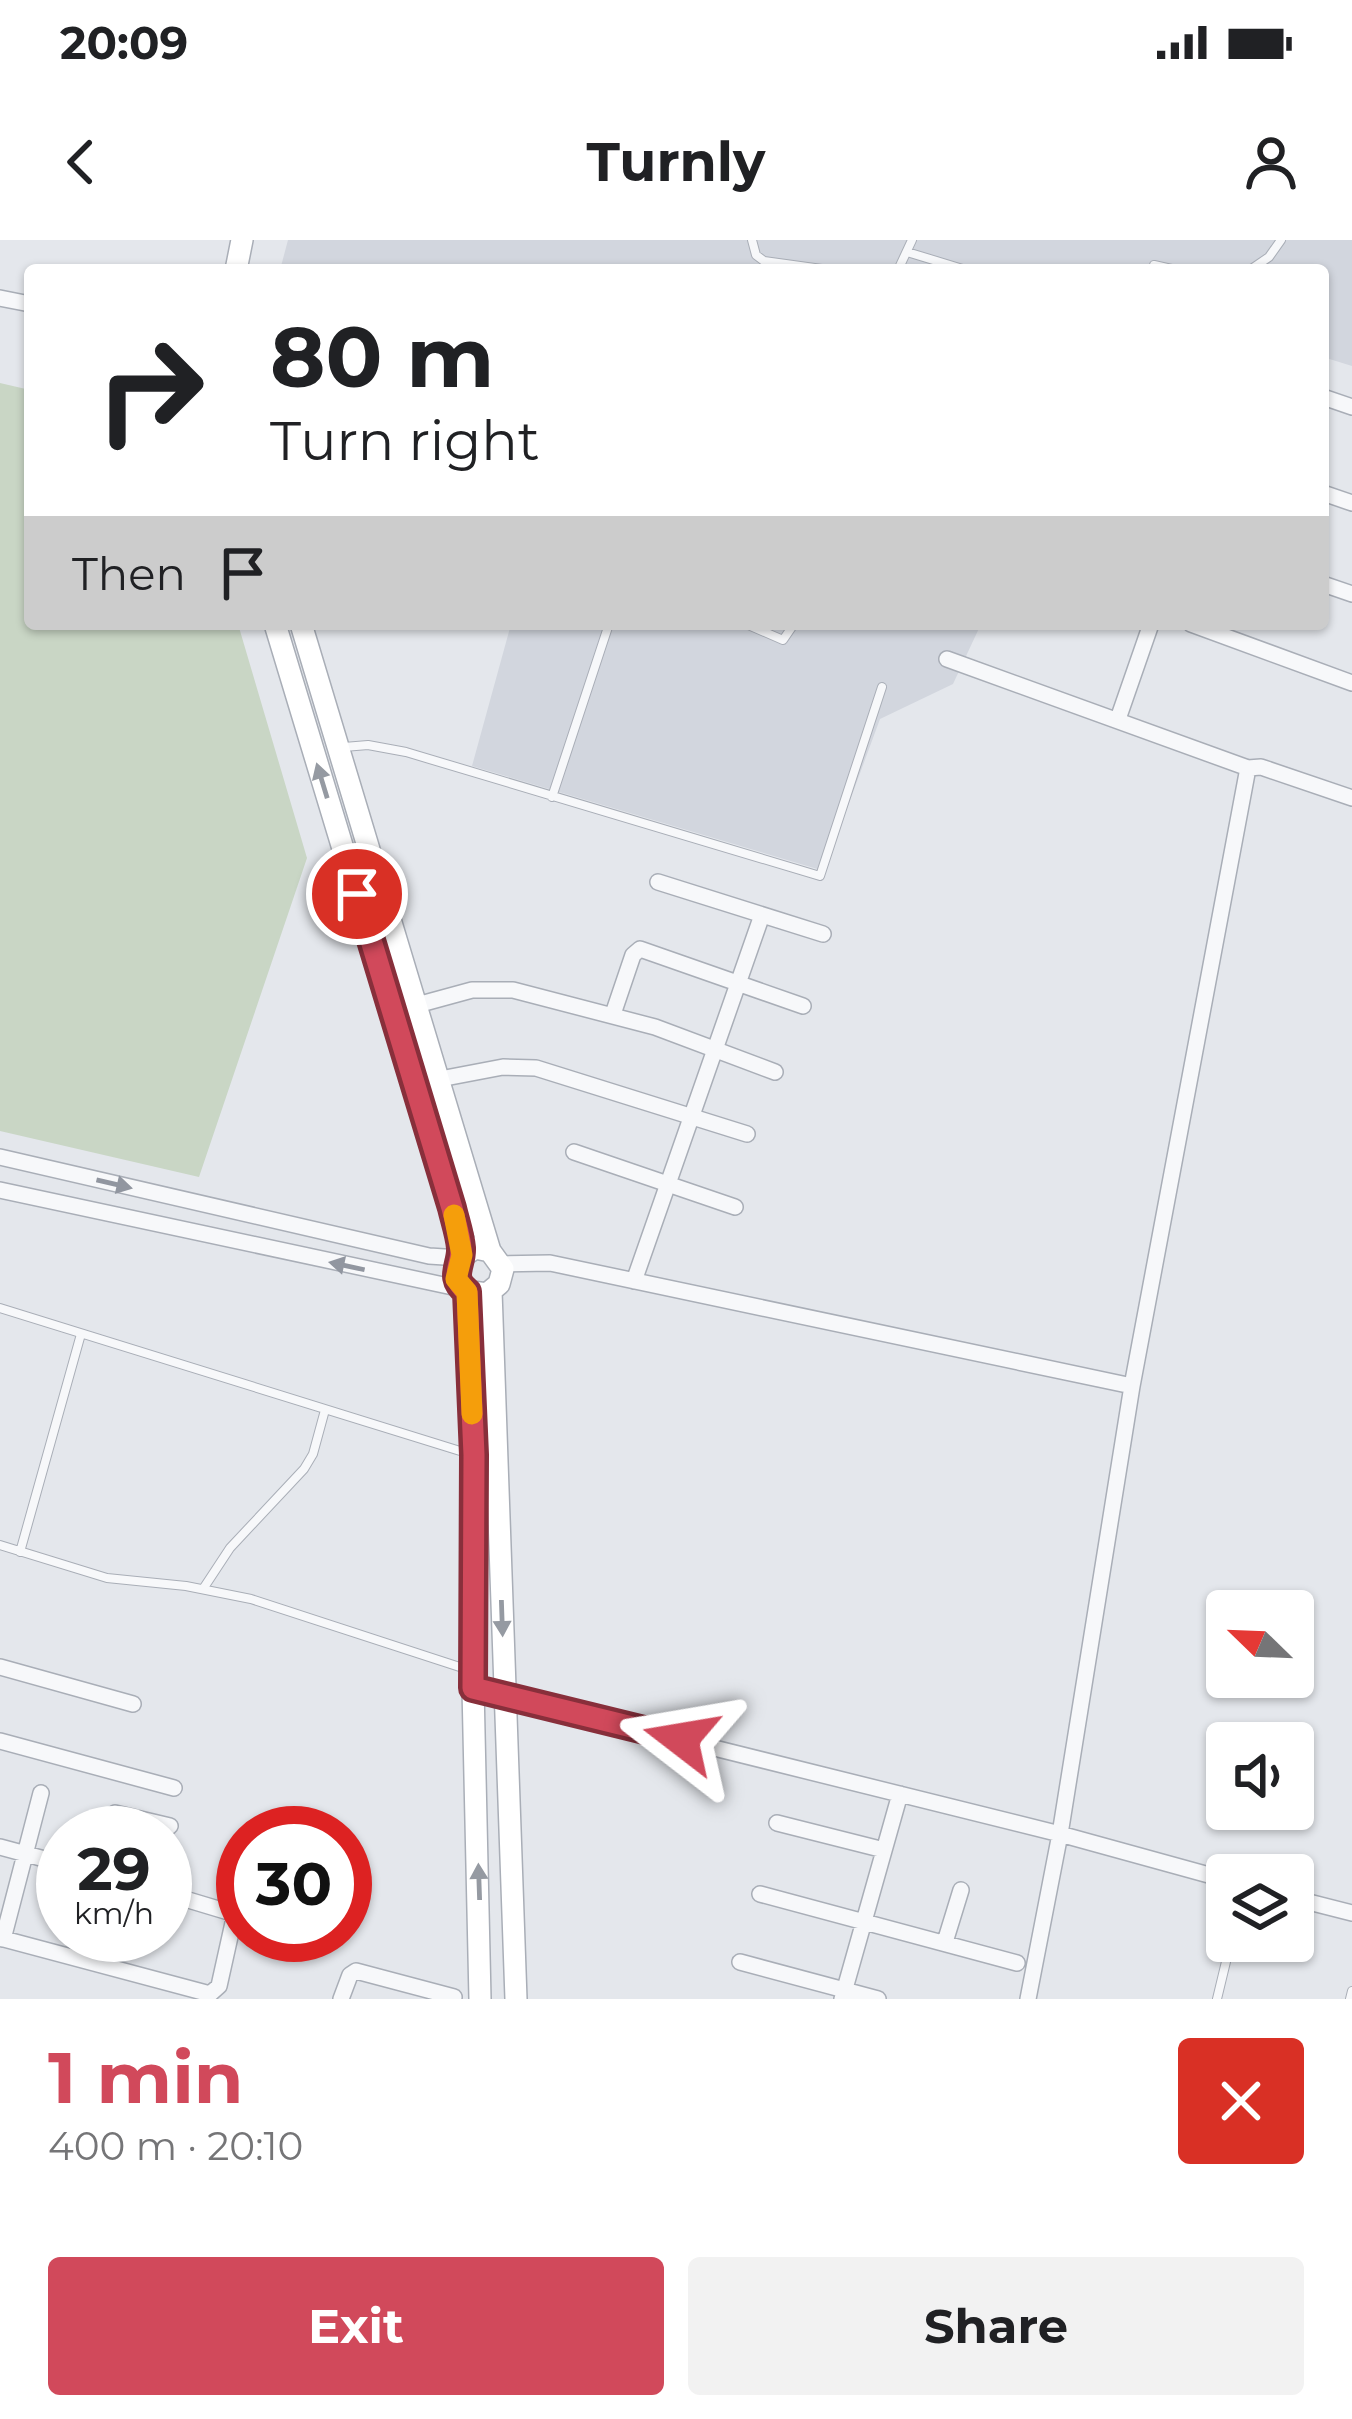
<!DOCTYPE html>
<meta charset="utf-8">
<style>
:root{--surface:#fff;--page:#f2f2f2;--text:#202124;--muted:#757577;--accent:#d1495b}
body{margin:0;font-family:Montserrat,sans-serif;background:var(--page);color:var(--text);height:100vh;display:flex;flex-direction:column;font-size:45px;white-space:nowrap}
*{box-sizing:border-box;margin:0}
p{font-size:39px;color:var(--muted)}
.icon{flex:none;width:66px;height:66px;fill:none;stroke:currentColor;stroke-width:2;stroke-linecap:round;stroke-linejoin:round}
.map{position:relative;height:1759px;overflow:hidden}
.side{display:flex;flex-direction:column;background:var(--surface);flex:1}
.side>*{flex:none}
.hud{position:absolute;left:24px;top:24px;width:1305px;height:366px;border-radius:12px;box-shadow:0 3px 9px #0004;background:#fff;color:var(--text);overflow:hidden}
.needle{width:78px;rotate:293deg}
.fabs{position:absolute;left:1206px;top:1350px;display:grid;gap:24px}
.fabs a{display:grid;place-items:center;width:108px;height:108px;border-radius:12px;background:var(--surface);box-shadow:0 3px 9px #0004;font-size:60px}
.speed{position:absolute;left:36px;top:1566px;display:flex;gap:24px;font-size:60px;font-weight:700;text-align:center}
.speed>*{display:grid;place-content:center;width:156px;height:156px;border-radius:50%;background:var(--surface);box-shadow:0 3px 9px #0004;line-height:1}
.speed small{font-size:30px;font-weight:400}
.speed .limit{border:18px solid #d22;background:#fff;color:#111}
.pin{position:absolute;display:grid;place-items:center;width:102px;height:102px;color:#fff;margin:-51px;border:6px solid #fff;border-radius:50%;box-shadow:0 3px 12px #0007}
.me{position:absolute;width:132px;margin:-66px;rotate:284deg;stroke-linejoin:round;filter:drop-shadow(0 0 9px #0008)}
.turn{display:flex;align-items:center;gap:42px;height:252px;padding:0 48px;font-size:54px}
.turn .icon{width:156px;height:156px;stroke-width:2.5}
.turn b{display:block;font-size:84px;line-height:102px}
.then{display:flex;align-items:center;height:114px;padding:0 48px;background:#0003;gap:24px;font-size:45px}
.round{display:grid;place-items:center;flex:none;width:126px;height:126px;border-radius:12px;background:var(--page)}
.overview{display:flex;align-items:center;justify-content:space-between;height:204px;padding:0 48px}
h1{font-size:72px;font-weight:700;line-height:90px;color:var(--accent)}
.action{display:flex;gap:24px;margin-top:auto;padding:24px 48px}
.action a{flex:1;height:138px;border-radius:12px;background:var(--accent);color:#fff;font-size:48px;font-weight:700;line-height:138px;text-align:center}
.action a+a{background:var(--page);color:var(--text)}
.status{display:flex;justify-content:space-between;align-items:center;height:84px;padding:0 60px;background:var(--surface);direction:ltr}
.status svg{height:33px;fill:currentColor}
header{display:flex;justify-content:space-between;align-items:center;height:156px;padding:0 48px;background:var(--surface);font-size:54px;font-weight:700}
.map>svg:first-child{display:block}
.built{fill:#d2d6de}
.green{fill:#c9d6c5}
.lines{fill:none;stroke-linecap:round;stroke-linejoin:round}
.lane-casing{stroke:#a9aeb7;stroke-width:10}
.street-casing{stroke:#a9aeb7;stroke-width:18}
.secondary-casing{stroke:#a9aeb7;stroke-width:24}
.lane{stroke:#f7f8fa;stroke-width:8}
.street{stroke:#f7f8fa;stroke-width:15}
.secondary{stroke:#fff;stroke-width:21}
.oneway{fill:#959aa2}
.oneway2{fill:#9196a0}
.route-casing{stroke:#882f3b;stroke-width:30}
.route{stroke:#d1495b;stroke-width:21}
.slow{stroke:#f59e0b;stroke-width:21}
</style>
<div class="status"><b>20:09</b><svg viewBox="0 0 49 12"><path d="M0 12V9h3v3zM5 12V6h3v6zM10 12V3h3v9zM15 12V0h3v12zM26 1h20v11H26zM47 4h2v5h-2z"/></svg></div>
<header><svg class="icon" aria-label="back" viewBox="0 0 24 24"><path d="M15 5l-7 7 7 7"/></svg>Turnly<svg class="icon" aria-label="person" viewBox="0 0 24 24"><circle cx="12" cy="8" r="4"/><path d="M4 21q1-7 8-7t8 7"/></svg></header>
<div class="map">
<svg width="1352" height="1759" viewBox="0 0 1352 1759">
<rect width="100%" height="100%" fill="#e4e7ec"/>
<path class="built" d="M288 0H1352V126L1323 117V30H280Z
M511 384H981L953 444 880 479 824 631 472 526Z"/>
<path class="green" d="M0 143 30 150V384H238L307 618 199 937 0 891Z"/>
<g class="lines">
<defs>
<path id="lane" d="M752 0 756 15 764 21 829 30
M907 12 966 30
M1154 25 1176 30
M898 30 912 0
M1250 30 1269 17 1281 0
M746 384 783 400 794 384
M344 507 368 505 406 512 820 636 882 447
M552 557 609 384
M0 1068 473 1215
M0 1305 107 1338 186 1346 251 1359 472 1431
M20 1312 81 1094
M203 1349 230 1308 304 1229 313 1214 325 1170
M1217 1759 1231 1701
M1350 1759 1352 1751"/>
<path id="street" d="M0 58 30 64
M1323 157 1352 167
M1323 253 1352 263
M1323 344 1352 354
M1191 384 1352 443
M947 419 1248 528
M1118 479 1151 384
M658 642 823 694
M417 765 472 750H513L655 787 775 832
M613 774 633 715 640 709 803 766
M440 839 503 827 536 828 747 894
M574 912 735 967
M0 917 429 1016 460 1018
M0 950 462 1049
M501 1024 550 1023 1132 1146 1248 528 1261 527 1352 558
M634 1041 762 675
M0 1427 133 1464
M473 1448 1060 1594 1132 1146
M0 1501 174 1548
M777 1583 884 1610
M106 1593 115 1573 170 1586
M0 1607 63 1624
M760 1654 1017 1723
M1293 1658 1352 1673
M0 1698 210 1754 219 1746 235 1674 165 1653
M3 1699 41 1553
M945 1702 961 1650
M740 1722 878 1759
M341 1759 350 1735 356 1731 454 1757
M842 1759 900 1554
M1028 1759 1060 1594 1227 1640"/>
<path id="secondary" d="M236 30 242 0
M275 384 452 969 462 1015
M301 384 490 1011 503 1029 499 1044 487 1054 465 1051 456 1039 460 1018 475 1008 490 1011
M491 1051 516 1759
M467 1052 474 1215 473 1448 480 1759"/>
</defs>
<use href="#lane" class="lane-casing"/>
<use href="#street" class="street-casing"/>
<use href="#secondary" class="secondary-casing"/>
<use href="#lane" class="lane"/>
<use href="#street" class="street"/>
<use href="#secondary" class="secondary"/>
</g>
<defs><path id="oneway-solid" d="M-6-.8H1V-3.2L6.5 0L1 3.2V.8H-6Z" transform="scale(3)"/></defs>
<g class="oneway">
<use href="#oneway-solid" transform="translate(322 541) rotate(-107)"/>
<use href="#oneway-solid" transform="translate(502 1378) rotate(88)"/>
<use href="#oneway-solid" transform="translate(479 1642) rotate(-92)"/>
</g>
<g class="oneway2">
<use href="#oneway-solid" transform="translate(114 944) rotate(13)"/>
<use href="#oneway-solid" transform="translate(347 1026) rotate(-168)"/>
</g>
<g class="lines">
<defs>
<path id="route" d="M357 654 452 968C455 981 460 995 461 1008 462 1026 448 1037 467 1052L474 1215 473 1448 681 1499"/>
</defs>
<use href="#route" class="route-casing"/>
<use href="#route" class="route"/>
<path class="slow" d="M454 975 462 1015 456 1039 467 1052 472 1174"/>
</g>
</svg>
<div class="fabs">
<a><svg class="needle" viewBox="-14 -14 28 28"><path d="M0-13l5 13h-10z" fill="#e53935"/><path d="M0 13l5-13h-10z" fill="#757577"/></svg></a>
<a><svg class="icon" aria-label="sound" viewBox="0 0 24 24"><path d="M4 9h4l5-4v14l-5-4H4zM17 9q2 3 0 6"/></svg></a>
<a><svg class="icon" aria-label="layers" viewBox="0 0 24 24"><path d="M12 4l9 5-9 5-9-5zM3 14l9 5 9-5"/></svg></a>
</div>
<div class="speed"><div>29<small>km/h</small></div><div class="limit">30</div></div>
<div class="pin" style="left:357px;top:654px;background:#d93025"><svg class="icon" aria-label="arrive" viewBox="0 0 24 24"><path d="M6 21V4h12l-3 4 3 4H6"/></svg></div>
<svg class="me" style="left:681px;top:1499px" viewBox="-20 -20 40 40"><path d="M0-17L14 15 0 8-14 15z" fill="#d1495b" stroke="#fff" stroke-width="4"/></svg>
<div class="hud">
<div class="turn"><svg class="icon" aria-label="right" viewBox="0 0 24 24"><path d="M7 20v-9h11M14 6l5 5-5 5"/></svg><div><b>80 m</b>Turn right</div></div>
<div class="then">Then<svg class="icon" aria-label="arrive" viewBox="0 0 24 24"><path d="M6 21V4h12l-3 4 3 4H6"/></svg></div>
</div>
</div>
<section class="side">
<div class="overview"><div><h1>1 min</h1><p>400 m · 20:10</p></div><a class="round" style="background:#d93025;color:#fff"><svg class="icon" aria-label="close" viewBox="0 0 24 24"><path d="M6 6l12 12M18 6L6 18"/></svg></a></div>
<div class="action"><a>Exit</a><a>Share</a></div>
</section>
